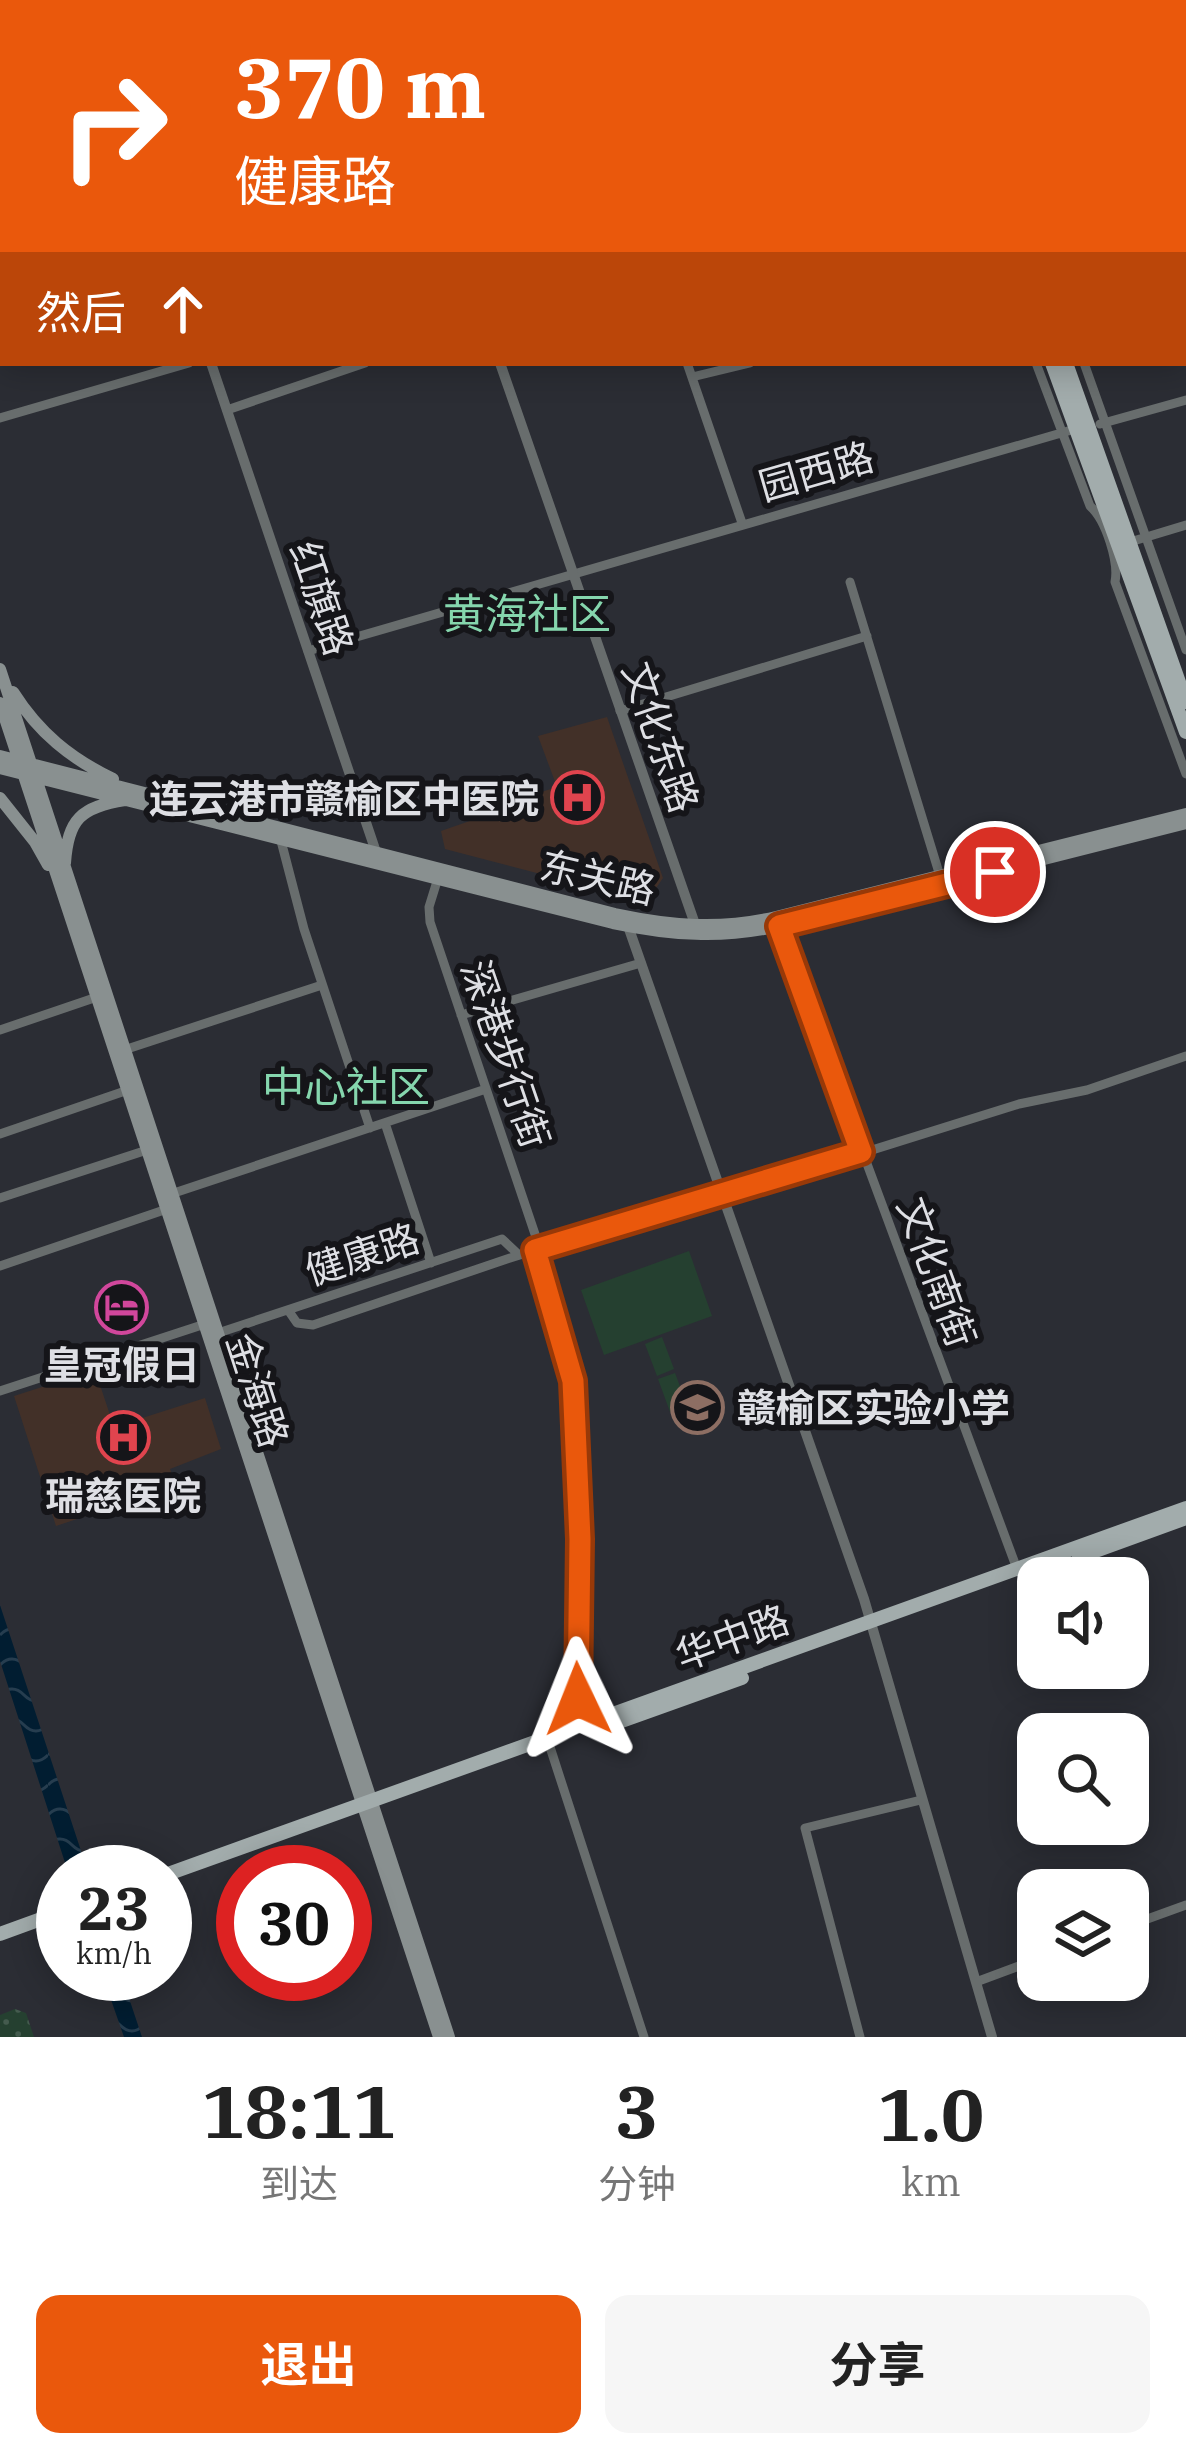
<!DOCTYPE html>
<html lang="zh">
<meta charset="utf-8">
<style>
:root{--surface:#fff;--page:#f6f6f6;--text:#222;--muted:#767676;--accent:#ea580c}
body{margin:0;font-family:"IBM Plex Serif","Noto Sans SC",serif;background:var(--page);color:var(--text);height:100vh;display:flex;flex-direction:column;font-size:45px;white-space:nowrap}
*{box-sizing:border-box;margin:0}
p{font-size:39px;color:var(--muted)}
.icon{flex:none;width:66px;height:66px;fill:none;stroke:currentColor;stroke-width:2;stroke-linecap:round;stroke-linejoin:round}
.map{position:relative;height:2037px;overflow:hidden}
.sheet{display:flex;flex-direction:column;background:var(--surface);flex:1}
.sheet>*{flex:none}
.hud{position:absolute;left:0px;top:0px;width:1188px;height:366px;box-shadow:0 6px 30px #0003;background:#ea580c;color:#fff;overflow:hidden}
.tools{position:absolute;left:1017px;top:1557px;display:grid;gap:24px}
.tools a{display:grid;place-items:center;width:132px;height:132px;border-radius:24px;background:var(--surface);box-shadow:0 6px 30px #0003;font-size:60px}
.speed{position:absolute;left:36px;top:1845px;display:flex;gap:24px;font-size:60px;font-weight:700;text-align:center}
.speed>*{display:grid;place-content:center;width:156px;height:156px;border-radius:50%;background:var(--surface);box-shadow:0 6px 30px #0003;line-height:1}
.speed small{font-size:30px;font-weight:400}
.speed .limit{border:18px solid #d22;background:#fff;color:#111}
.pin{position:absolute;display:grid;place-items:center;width:102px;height:102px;color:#fff;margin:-51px;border:6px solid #fff;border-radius:50%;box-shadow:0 3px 12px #0007}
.me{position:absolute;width:132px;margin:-66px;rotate:358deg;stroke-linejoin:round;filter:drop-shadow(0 0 9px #0008)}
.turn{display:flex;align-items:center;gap:42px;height:252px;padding:0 36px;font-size:54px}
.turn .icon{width:156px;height:156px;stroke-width:2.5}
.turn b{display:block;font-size:84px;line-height:102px}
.then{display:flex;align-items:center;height:114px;padding:0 36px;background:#0003;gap:24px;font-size:45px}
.eta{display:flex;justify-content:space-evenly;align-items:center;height:204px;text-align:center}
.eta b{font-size:72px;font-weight:700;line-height:84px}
.action{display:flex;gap:24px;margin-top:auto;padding:24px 36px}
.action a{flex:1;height:138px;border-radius:24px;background:var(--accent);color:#fff;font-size:48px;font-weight:700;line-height:138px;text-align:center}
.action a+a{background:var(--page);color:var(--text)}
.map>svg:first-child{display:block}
.medical{fill:#423028}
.grass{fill:url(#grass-dots)}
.pitch{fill:#254030}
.water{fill:url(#water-waves)}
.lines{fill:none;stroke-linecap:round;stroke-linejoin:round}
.minor{stroke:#686d6d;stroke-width:9}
.tertiary{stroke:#686d6d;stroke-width:10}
.secondary{stroke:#899090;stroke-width:12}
.primary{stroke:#a2acac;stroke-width:14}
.route-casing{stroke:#983908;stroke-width:30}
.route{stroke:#ea580c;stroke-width:21}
.labels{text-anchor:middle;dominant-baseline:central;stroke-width:12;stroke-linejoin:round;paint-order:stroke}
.street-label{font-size:39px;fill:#dedfe4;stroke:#151519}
.poi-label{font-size:39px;font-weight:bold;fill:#dedfe4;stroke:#151519}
.neighbourhood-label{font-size:42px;fill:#85d6ad;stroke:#151519}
</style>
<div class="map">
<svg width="1186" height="2037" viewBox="0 0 1186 2037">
<defs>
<pattern id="grass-dots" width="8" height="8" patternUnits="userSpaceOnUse" patternTransform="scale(3)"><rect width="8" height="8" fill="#254030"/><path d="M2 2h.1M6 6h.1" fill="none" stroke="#445b4e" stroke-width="1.8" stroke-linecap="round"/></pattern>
<pattern id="water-waves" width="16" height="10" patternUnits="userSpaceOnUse" patternTransform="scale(3)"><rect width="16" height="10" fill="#011d31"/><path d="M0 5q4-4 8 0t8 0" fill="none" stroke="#263d4f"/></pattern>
</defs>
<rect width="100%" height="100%" fill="#2b2d34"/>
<path class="medical" d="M607 717 663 878 654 891 635 897 621 895 445 849 441 831 487 815 486 810 557 787 538 736Z
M95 1370 114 1427 205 1398 221 1449 170 1469 176 1486 56 1526 14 1396Z"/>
<path class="grass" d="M15 2009 26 2013 34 2037H0V2015Z"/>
<path class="pitch" d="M689 1251 712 1316 604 1355 581 1290Z
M662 1337 674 1369 657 1376 645 1344Z
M675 1373 687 1405 670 1412 658 1379Z"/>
<path class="water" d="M0 1605 88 1872H68L0 1661Z
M102 1974H121L142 2037H124Z"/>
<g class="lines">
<path class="minor" d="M905 0 906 3
M954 0 955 3
M687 363 742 523
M1036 363 1090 506C1106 520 1119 562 1115 582L1186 774
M1084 363 1186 650
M692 377 750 363
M227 410 365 363
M0 418 189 363
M1100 424 1186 400
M1130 542 1186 525
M850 582 940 876
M308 651 1075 429
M620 711 867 636
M280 837 304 929 370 1128
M438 878 429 907 430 922 540 1249
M779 926 1017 1569
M461 1015 641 963
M0 1030 97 997
M124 1050 322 985
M385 1123 431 1263
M0 1134 128 1090
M171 1194 486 1089
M722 1197 1019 1104 1087 1090 1186 1056
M0 1198 147 1150
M535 1250 573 1381 580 1539 576 1672 581 1726
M0 1266 167 1209
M288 1310 297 1323 313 1325 507 1259 721 1192
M218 1333 502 1239 519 1255
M0 1391 205 1324
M550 1747 644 2037
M1128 1926 1186 1905
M976 1982 1038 1959
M860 2037 805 1828 921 1800"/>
<path class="tertiary" d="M87 0 89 3
M374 0 375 3
M211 363 376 852
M500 363 696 927
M628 926 864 1599 992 2037"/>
<path class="secondary" d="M0 669 449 2037
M13 692C39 733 70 758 113 779
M0 703 439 2037
M0 756 615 914C672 926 720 930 776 917L1186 814
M0 768 613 923C671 935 721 939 779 926L1186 823
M0 798 35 842 48 865
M65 863C68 819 81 807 125 800"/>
<path class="primary" d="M922 0 923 3
M937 0 938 3
M1052 363 1186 732
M1066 363 1186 702
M1079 1557 1186 1518
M605 1727 742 1678
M165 1875 1186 1508
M0 1934 63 1911"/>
</g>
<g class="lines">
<defs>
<path id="route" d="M578 1699 580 1539 573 1381 535 1250 861 1152 779 926 995 872"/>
</defs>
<use href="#route" class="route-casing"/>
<use href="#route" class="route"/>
</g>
<defs>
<symbol id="hospital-ring" viewBox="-11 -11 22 22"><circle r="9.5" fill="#151519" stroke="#e0444e" stroke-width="1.5"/><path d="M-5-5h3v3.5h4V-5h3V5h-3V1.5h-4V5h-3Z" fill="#e0444e"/></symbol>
<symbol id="hotel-ring" viewBox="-11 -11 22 22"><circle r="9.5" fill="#151519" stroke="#d1479c" stroke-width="1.5"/><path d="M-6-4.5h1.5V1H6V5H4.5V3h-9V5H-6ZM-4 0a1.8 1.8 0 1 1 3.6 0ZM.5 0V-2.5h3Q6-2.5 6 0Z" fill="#d1479c"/></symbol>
<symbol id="school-ring" viewBox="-11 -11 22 22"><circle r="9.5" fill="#151519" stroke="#8d6e63" stroke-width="1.5"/><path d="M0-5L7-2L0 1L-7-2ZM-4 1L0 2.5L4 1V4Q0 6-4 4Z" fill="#8d6e63"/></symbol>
</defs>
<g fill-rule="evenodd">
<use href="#hospital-ring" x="548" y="768" width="59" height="59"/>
<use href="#hotel-ring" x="92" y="1278" width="59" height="59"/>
<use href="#school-ring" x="668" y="1378" width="59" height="59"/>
<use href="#hospital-ring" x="94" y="1408" width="59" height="59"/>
</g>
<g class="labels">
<g class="street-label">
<text transform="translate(816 471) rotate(-16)">园西路</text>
<text transform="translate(322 598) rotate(71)">红旗路</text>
<text transform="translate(661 737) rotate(71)">文化东路</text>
<text transform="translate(598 877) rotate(13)">东关路</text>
<text transform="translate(506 1054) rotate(71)">深港步行街</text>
<text transform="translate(362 1254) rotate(-18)">健康路</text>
<text transform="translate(937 1272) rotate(70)">文化南街</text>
<text transform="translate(258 1390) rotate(72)">金海路</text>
<text transform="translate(732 1637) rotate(-20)">华中路</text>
</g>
<g class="poi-label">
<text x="539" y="798" text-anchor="end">连云港市赣榆区中医院</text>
<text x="122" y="1364">皇冠假日</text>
<text x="737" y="1407" text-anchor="start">赣榆区实验小学</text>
<text x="123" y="1495">瑞慈医院</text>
</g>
<g class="neighbourhood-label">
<text x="527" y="613">黄海社区</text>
<text x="346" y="1086">中心社区</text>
</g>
</g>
</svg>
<div class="tools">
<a><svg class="icon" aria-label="sound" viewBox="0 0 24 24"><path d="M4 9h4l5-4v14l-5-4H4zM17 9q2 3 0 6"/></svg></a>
<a><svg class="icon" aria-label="search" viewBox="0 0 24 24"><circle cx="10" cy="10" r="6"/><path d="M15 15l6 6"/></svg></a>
<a><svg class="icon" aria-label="layers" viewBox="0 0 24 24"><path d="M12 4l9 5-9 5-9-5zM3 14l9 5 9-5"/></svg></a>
</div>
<div class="speed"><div>23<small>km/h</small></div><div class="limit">30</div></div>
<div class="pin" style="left:995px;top:872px;background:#d93025"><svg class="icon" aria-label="arrive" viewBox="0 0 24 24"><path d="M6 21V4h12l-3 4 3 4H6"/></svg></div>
<svg class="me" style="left:578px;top:1699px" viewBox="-20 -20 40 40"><path d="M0-17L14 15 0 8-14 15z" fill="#ea580c" stroke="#fff" stroke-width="4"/></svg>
<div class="hud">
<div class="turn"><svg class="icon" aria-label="right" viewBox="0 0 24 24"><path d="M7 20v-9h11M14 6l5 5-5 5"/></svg><div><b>370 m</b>健康路</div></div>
<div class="then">然后<svg class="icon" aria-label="ahead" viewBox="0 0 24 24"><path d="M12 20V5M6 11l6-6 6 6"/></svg></div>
</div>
</div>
<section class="sheet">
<div class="eta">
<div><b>18:11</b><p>到达</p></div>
<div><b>3</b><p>分钟</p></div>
<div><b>1.0</b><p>km</p></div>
</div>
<div class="action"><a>退出</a><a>分享</a></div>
</section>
